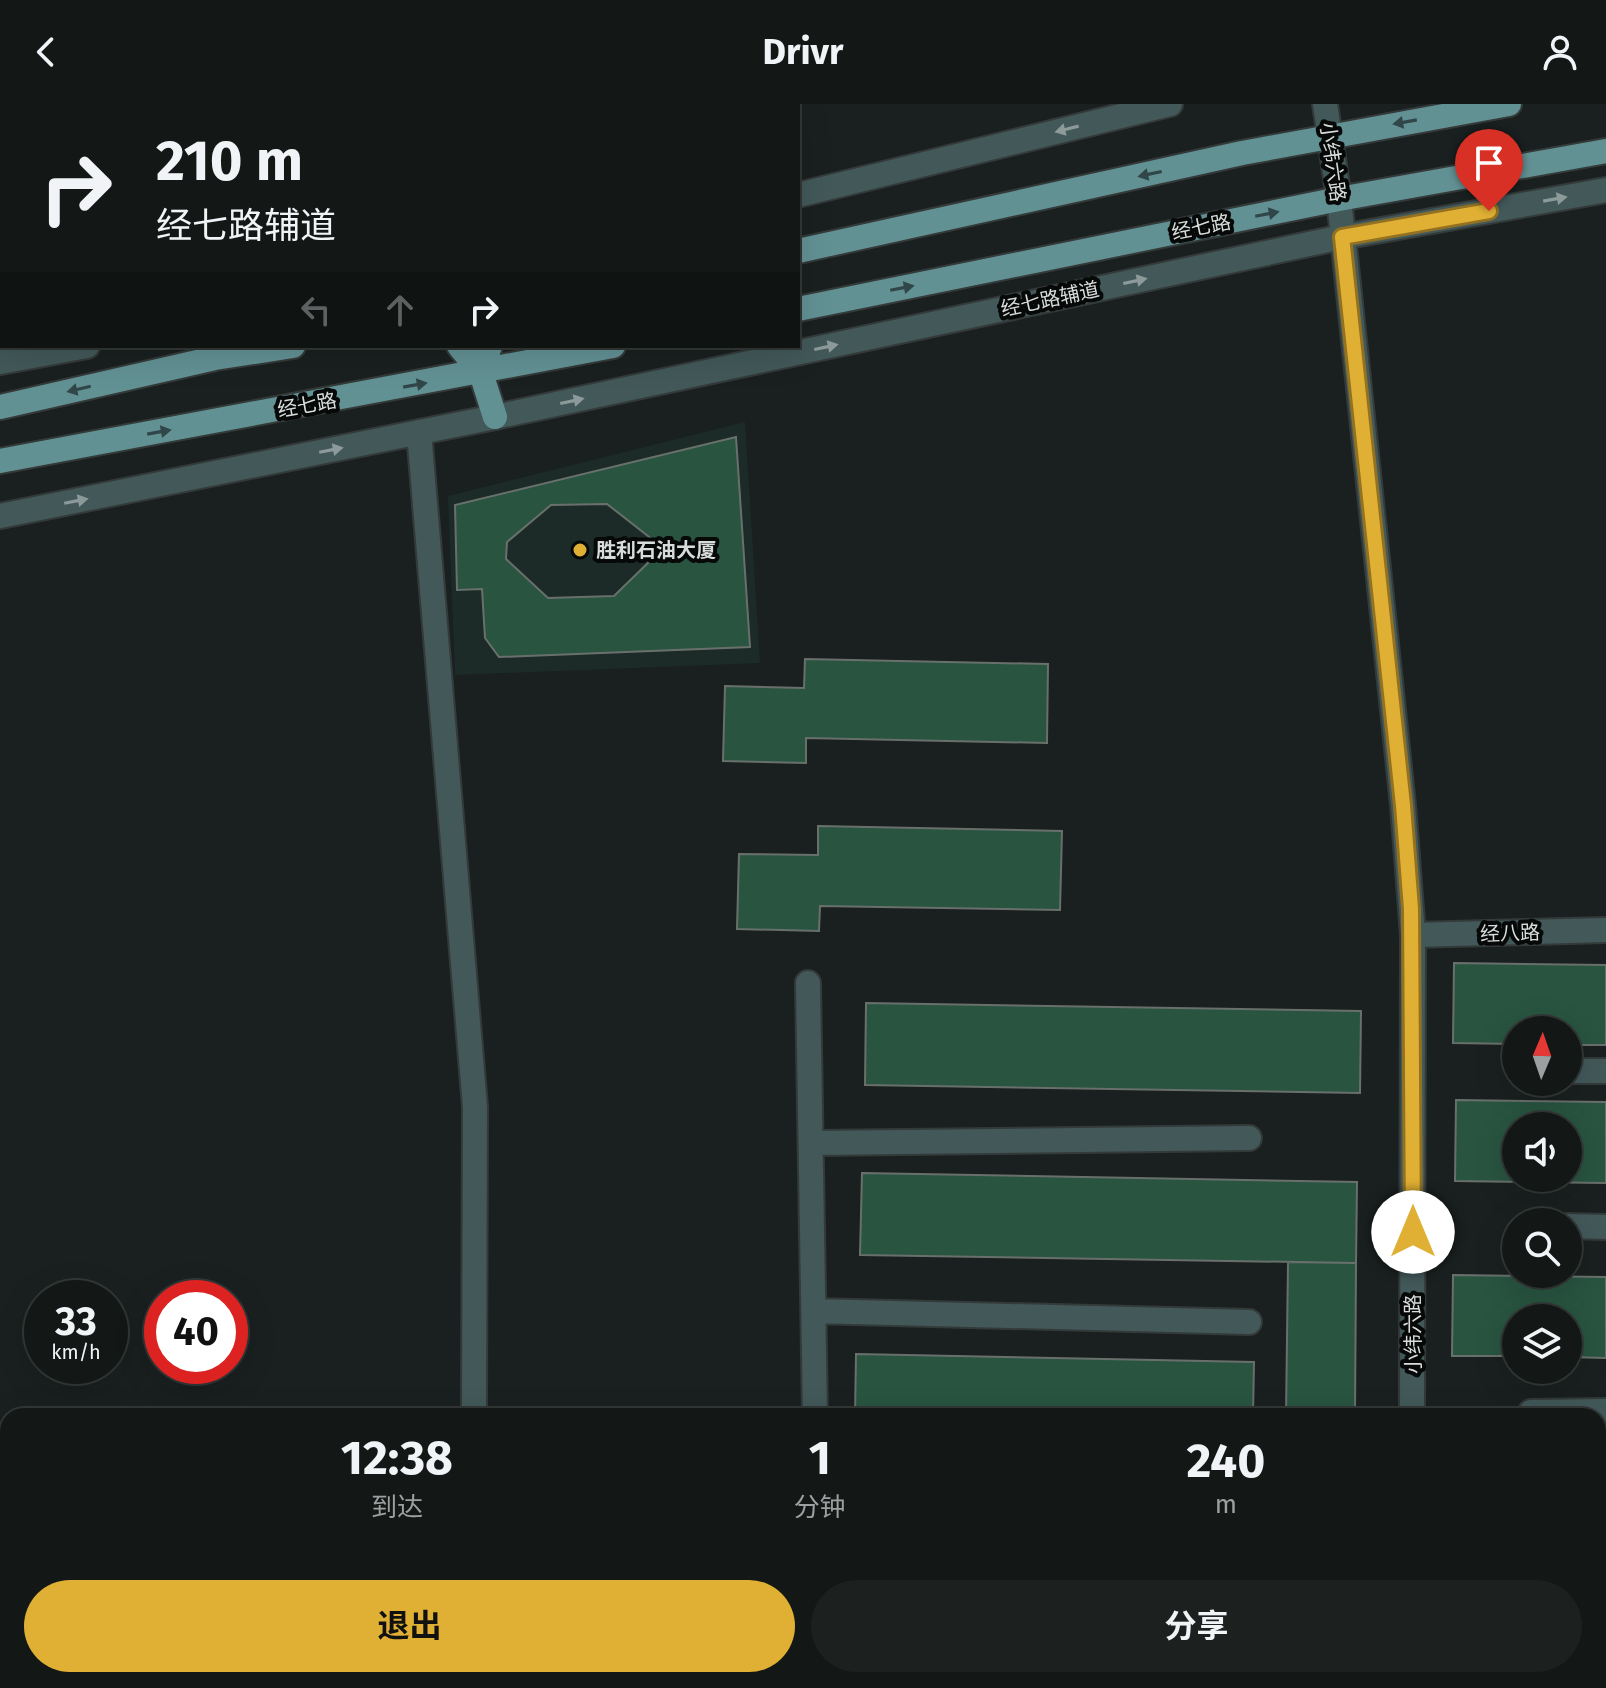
<!DOCTYPE html>
<html lang="zh">
<meta charset="utf-8">
<style>
:root{--surface:#131817;--page:#1c2120;--text:#f1f3f6;--muted:#9da0a1;--line:#323736;--accent:#e0b034}
body{margin:0;font-family:"Fira Sans","Noto Sans SC",sans-serif;background:var(--page);color:var(--text);height:100vh;display:flex;flex-direction:column;font-size:30px;white-space:nowrap}
*{box-sizing:border-box;margin:0}
p{font-size:26px;color:var(--muted)}
.icon{flex:none;width:44px;height:44px;fill:none;stroke:currentColor;stroke-width:2;stroke-linecap:round;stroke-linejoin:round}
.map{position:relative;flex:1;overflow:hidden}
.side{position:absolute;left:0px;top:1304px;width:1606px;height:280px;display:flex;flex-direction:column;background:var(--surface);border-radius:24px 24px 0 0;box-shadow:0 8px 32px #0002,0 0 0 2px var(--line)}
.side>*{flex:none}
.guide{position:absolute;left:0px;top:0px;width:800px;height:244px;box-shadow:0 8px 32px #0002,0 0 0 2px var(--line);background:#131817;color:var(--text);overflow:hidden}
.needle{width:52px;rotate:2deg}
.buttons{position:absolute;left:1502px;top:912px;display:grid;gap:16px}
.buttons a{display:grid;place-items:center;width:80px;height:80px;border-radius:50%;background:var(--surface);box-shadow:0 8px 32px #0002,0 0 0 2px var(--line);font-size:40px}
.speed{position:absolute;left:24px;top:1176px;display:flex;gap:16px;font-size:40px;font-weight:700;text-align:center}
.speed>*{display:grid;place-content:center;width:104px;height:104px;border-radius:50%;background:var(--surface);box-shadow:0 8px 32px #0002,0 0 0 2px var(--line);line-height:1}
.speed small{font-size:20px;font-weight:400}
.speed .limit{border:12px solid #d22;background:#fff;color:#111}
.pin{position:absolute;display:grid;place-items:center;width:68px;height:68px;color:#fff;margin:-82px -34px;border-radius:50% 50% 50% 0;rotate:-45deg;box-shadow:0 0 8px #0007}
.pin .icon{rotate:45deg}
.me{position:absolute;width:88px;margin:-44px;rotate:0deg;stroke-linejoin:round;filter:drop-shadow(0 0 6px #0008)}
.turn{display:flex;align-items:center;gap:28px;height:168px;padding:0 24px;font-size:36px}
.turn .icon{width:104px;height:104px;stroke-width:2.5}
.turn b{display:block;font-size:56px;line-height:68px}
.lanes{display:flex;align-items:center;height:76px;padding:0 24px;background:#0003;justify-content:center;gap:40px;direction:ltr}
.lanes .off{opacity:.35}
.eta{display:flex;justify-content:space-evenly;align-items:center;height:136px;text-align:center}
.eta b{font-size:48px;font-weight:700;line-height:56px}
.button{display:flex;gap:16px;margin-top:auto;padding:16px 24px}
.button a{flex:1;height:92px;border-radius:48px;background:var(--accent);color:#111;font-size:32px;font-weight:700;line-height:92px;text-align:center}
.button a+a{background:var(--page);color:var(--text)}
header{display:flex;justify-content:space-between;align-items:center;height:104px;padding:0 24px;background:var(--surface);font-size:36px;font-weight:700}
.map>svg:first-child{display:block}
.built{fill:#1c2b28}
.building{fill:#285440;stroke:#69706c;stroke-width:2;fill-rule:evenodd}
.lines{fill:none;stroke-linecap:round;stroke-linejoin:round}
.minor-casing{stroke:#343a39;stroke-width:28}
.major-casing{stroke:#343a39;stroke-width:28}
.minor{stroke:#425859;stroke-width:24}
.major{stroke:#629194;stroke-width:24}
.oneway{fill:#304648}
.oneway2{fill:#8d9a9a}
.route-casing{stroke:#927222;stroke-width:20}
.route{stroke:#e0b034;stroke-width:14}
.poi-dot{fill:#e0b034;stroke:#070909;stroke-width:3}
.labels{text-anchor:middle;dominant-baseline:central;stroke-width:8;stroke-linejoin:round;paint-order:stroke}
.street-label{font-size:20px;fill:#d8dddb;stroke:#070909}
.poi-label{font-size:20px;font-weight:bold;fill:#d8dddb;stroke:#070909;text-anchor:start}
</style>
<header><svg class="icon" aria-label="back" viewBox="0 0 24 24"><path d="M15 5l-7 7 7 7"/></svg>Drivr<svg class="icon" aria-label="person" viewBox="0 0 24 24"><circle cx="12" cy="8" r="4"/><path d="M4 21q1-7 8-7t8 7"/></svg></header>
<div class="map">
<svg width="1606" height="1584" viewBox="0 0 1606 1584">
<rect width="100%" height="100%" fill="#19201f"/>
<path class="built" d="M745 318 760 559 455 571 448 392Z"/>
<path class="building" d="M736 333 750 543 499 553 485 534 482 485 457 486 455 401Z
M607 400 653 436 654 453 614 492 548 494 506 455 507 438 551 401Z
M805 555 1048 560 1047 639 806 634V659L723 657 725 582 804 584Z
M818 722 1062 727 1060 806 820 802 819 827 737 825 739 750 818 751Z
M1454 859 1606 861V941H1568V926H1516V940L1453 939Z
M866 899 1361 907 1360 989 865 981Z
M1456 996 1606 998V1079L1455 1077ZM1516 1022H1568V1074H1516Z
M862 1069 1357 1078 1356 1159 860 1151Z
M1288 1158 1356 1159 1355 1312H1286Z
M1453 1171 1606 1173V1254L1568 1253V1214H1516V1252H1452Z
M856 1250 1254 1258 1253 1312H855Z
M1598 1345H1606V1426H1598Z
M1598 1516H1606V1584H1461V1576H1598Z
M1282 1576H1353V1584H1282Z"/>
<g class="lines">
<defs>
<path id="minor" d="M1325 0 1339 95 1403 701 1413 831 1412 1312
M798 91 1170 0
M0 258 87 242
M419 328 475 1003 474 1312
M0 412 495 313 1342 133 1606 86
M1413 831 1606 826
M808 879 815 1312
M1568 967H1606
M811 1039 1249 1034
M1568 1122 1606 1123
M814 1207 1249 1218
M1531 1308 1606 1307
M1598 1467H1606
M820 1576V1584
M473 1584V1576
M1408 1584 1409 1576"/>
<path id="major" d="M398 0V2
M471 0V2
M798 147 1242 49 1509 0
M798 205 1339 95 1606 47
M459 242 481 269 495 313
M481 269 490 242
M0 303 215 254 293 242
M0 357 613 242"/>
</defs>
<use href="#minor" class="minor-casing"/>
<use href="#major" class="major-casing"/>
<use href="#minor" class="minor"/>
<use href="#major" class="major"/>
</g>
<defs><path id="oneway-solid" d="M-6-.8H1V-3.2L6.5 0L1 3.2V.8H-6Z" transform="scale(2)"/></defs>
<g class="oneway">
<use href="#oneway-solid" transform="translate(1405 18) rotate(170)"/>
<use href="#oneway-solid" transform="translate(1150 70) rotate(168)"/>
<use href="#oneway-solid" transform="translate(1267 110) rotate(-11)"/>
<use href="#oneway-solid" transform="translate(902 184) rotate(-11)"/>
<use href="#oneway-solid" transform="translate(415 281) rotate(-10)"/>
<use href="#oneway-solid" transform="translate(79 285) rotate(167)"/>
<use href="#oneway-solid" transform="translate(159 328) rotate(-10)"/>
</g>
<g class="oneway2">
<use href="#oneway-solid" transform="translate(1067 25) rotate(166)"/>
<use href="#oneway-solid" transform="translate(1555 95) rotate(-10)"/>
<use href="#oneway-solid" transform="translate(1135 177) rotate(-12)"/>
<use href="#oneway-solid" transform="translate(826 243) rotate(-12)"/>
<use href="#oneway-solid" transform="translate(572 297) rotate(-12)"/>
<use href="#oneway-solid" transform="translate(331 346) rotate(-11)"/>
<use href="#oneway-solid" transform="translate(76 397) rotate(-11)"/>
</g>
<g class="lines">
<defs>
<path id="route" d="M1413 1128 1411 805 1403 701 1342 133 1489 107"/>
</defs>
<use href="#route" class="route-casing"/>
<use href="#route" class="route"/>
</g>
<circle class="poi-dot" cx="580" cy="446" r="8"/>
<g class="labels">
<g class="street-label">
<text transform="translate(1333 58) rotate(82)">小纬六路</text>
<text transform="translate(1201 123) rotate(-11)">经七路</text>
<text transform="translate(1050 195) rotate(-12)">经七路辅道</text>
<text transform="translate(307 301) rotate(-10)">经七路</text>
<text transform="translate(1510 829) rotate(-2)">经八路</text>
<text transform="translate(1413 1230) rotate(-90)">小纬六路</text>
</g>
<g class="poi-label">
<text x="596" y="446">胜利石油大厦</text>
</g>
</g>
</svg>
<div class="buttons">
<a><svg class="needle" viewBox="-14 -14 28 28"><path d="M0-13l5 13h-10z" fill="#e53935"/><path d="M0 13l5-13h-10z" fill="#9da0a1"/></svg></a>
<a><svg class="icon" aria-label="sound" viewBox="0 0 24 24"><path d="M4 9h4l5-4v14l-5-4H4zM17 9q2 3 0 6"/></svg></a>
<a><svg class="icon" aria-label="search" viewBox="0 0 24 24"><circle cx="10" cy="10" r="6"/><path d="M15 15l6 6"/></svg></a>
<a><svg class="icon" aria-label="layers" viewBox="0 0 24 24"><path d="M12 4l9 5-9 5-9-5zM3 14l9 5 9-5"/></svg></a>
</div>
<div class="speed"><div>33<small>km/h</small></div><div class="limit">40</div></div>
<div class="pin" style="left:1489px;top:107px;background:#d93025"><svg class="icon" aria-label="arrive" viewBox="0 0 24 24"><path d="M6 21V4h12l-3 4 3 4H6"/></svg></div>
<svg class="me" style="left:1413px;top:1128px" viewBox="-20 -20 40 40"><circle r="19" fill="#fff"/><path d="M0-13L10 11 0 6-10 11z" fill="#e0b034"/></svg>
<div class="guide">
<div class="turn"><svg class="icon" aria-label="right" viewBox="0 0 24 24"><path d="M7 20v-9h11M14 6l5 5-5 5"/></svg><div><b>210 m</b>经七路辅道</div></div>
<div class="lanes"><svg class="icon off" aria-label="left" viewBox="0 0 24 24"><path d="M17 20v-9H6M10 6l-5 5 5 5"/></svg><svg class="icon off" aria-label="ahead" viewBox="0 0 24 24"><path d="M12 20V5M6 11l6-6 6 6"/></svg><svg class="icon" aria-label="right" viewBox="0 0 24 24"><path d="M7 20v-9h11M14 6l5 5-5 5"/></svg></div>
</div>
<section class="side">
<div class="eta">
<div><b>12:38</b><p>到达</p></div>
<div><b>1</b><p>分钟</p></div>
<div><b>240</b><p>m</p></div>
</div>
<div class="button"><a>退出</a><a>分享</a></div>
</section>
</div>
